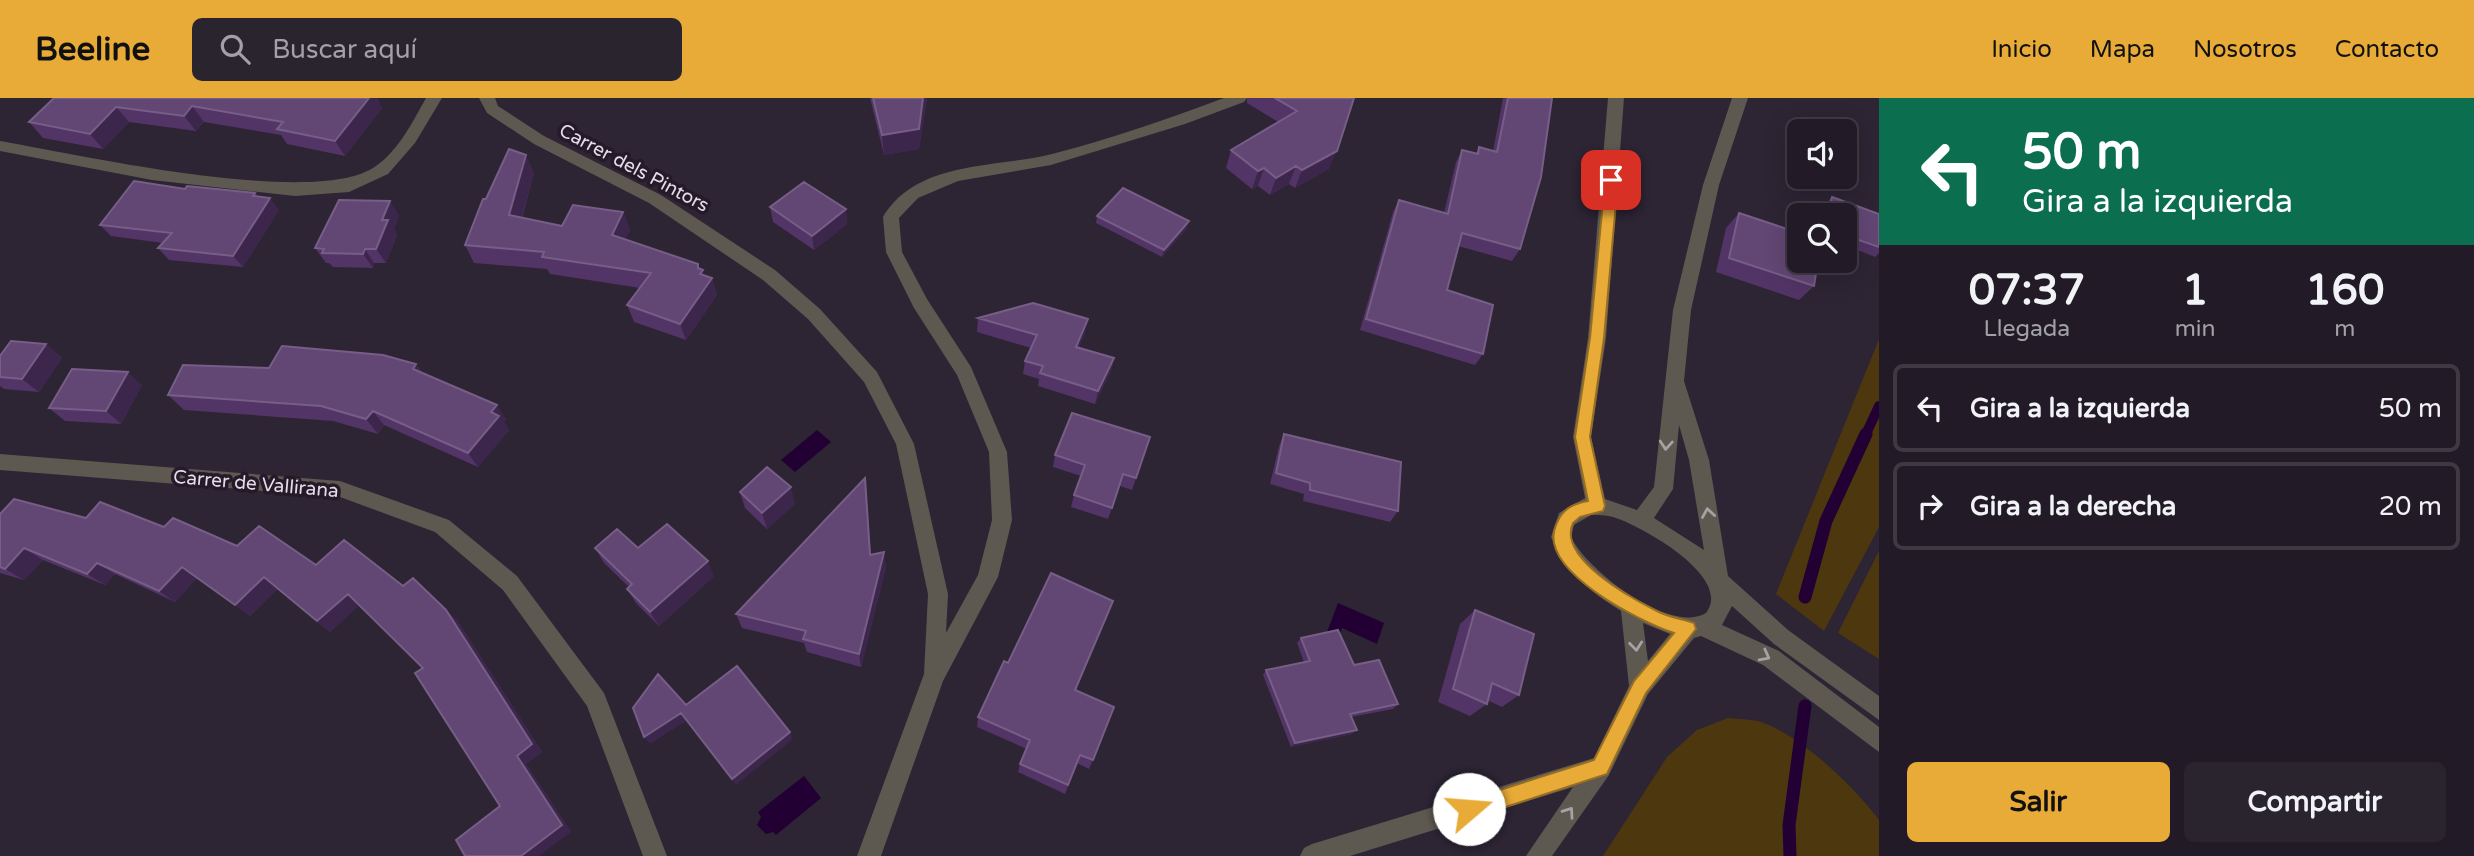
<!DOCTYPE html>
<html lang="es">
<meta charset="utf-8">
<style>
:root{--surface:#221b27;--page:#2a242f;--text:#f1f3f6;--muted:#a2a1a7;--line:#3f3944;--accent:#e8ab37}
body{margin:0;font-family:"Varela Round",sans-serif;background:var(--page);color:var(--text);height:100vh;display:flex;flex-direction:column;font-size:26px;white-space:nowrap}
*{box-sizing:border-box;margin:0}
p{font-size:23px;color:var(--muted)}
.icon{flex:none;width:38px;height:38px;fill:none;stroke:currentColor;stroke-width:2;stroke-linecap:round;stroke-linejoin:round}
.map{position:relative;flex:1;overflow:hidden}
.details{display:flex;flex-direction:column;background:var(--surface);width:595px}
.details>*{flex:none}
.banner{background:#0b6e4f;color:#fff;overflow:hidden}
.fabs{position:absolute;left:1787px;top:21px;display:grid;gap:14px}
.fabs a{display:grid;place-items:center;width:70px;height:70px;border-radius:10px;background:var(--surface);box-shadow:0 7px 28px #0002,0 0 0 2px var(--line);font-size:35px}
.pin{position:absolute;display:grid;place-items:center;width:60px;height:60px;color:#fff;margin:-30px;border-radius:14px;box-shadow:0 4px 10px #0006}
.me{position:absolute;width:77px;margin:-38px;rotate:72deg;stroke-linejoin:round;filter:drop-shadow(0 0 5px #0008)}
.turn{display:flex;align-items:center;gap:24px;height:147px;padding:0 28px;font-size:32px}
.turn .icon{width:91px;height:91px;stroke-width:2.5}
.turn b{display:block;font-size:49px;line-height:60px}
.eta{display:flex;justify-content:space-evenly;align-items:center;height:119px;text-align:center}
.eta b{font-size:42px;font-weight:800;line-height:49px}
.button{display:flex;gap:14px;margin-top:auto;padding:14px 28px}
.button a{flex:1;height:80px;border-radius:10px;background:var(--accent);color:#111;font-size:28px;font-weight:800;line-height:80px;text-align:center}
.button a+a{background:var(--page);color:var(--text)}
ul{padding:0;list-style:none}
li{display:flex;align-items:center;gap:21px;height:88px;margin:0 14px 10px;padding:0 14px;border:4px solid var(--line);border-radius:10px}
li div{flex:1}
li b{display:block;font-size:26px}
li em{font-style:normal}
header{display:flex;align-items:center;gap:42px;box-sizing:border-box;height:98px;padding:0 35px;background:var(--accent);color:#111}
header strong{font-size:33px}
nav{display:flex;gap:38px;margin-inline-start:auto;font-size:24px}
.search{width:490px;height:63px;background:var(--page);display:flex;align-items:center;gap:18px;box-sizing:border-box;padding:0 24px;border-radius:10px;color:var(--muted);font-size:26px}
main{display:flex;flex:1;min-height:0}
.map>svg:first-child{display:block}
.green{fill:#4d370f}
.water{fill:#203}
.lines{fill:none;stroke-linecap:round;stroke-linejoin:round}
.stream-far1{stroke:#203;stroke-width:10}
.stream{stroke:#203;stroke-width:13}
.minor{fill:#5d5850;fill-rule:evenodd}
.wall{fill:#523466}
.shaded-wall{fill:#3d264c}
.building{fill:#624674;stroke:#765e86;stroke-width:2}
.oneway{stroke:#a7a1a4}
.route{fill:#e8ab37;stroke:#976f24;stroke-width:2}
.labels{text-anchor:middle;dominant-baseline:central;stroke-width:7;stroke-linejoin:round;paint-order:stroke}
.street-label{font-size:19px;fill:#e3dde8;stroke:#241a2a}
</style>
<header>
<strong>Beeline</strong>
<div class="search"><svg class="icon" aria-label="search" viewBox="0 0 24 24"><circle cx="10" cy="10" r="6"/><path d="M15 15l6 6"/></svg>Buscar aquí</div>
<nav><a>Inicio</a><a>Mapa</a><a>Nosotros</a><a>Contacto</a></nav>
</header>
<main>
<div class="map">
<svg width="1879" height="758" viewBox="0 0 1879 758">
<rect width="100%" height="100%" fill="#2d2434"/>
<path class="green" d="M1879 241V429L1824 533 1776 496Z
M1879 453V561L1838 535Z
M1728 620C1738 621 1751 621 1761 624 1801 638 1854 688 1879 722V758H1603L1667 659 1697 632Z"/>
<path class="water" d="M817 332 831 344 795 374 781 362Z
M1338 505 1384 525 1377 546 1342 530 1339 539 1327 534Z
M804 678 821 700 776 737 773 734 766 736 757 727 761 719 758 714Z"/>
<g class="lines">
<path class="stream-far1" d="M1865 338 1879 308"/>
<path class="stream" d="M1805 499 1826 423 1866 336
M1790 758 1789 727 1805 608"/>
<path class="minor" d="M426 0H442L415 45 388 76 349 94 295 98 152 82 0 53V43C76 56 318 111 376 68 399 52 413 23 426 0Z
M479 0H495L498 8 544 38 661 97 775 172 820 211 877 274 914 346 948 496 946 535 978 477 992 422 989 354 957 277 914 210 886 154 883 119C917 62 996 70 1052 56 1110 41 1168 21 1224 0H1247L1244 4 1185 26 1051 67 958 83 918 100 899 120 902 154 927 201 971 269 1007 354 1012 422 998 479 943 583 881 758H857L924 576 928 496 896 346 864 284 808 221 763 182 649 105 534 46 487 15Z
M1608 0H1624L1606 240 1591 339 1605 401 1637 412 1654 389 1673 212 1703 87 1732 0H1748L1719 87 1691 212 1684 283 1709 362 1728 478 1788 532 1879 598V622L1774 546 1732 508 1722 527 1779 553 1879 629V654L1763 567 1701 538 1694 540 1648 596 1609 677 1552 758H1526L1573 689 1350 758H1300L1304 750 1312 746 1594 660 1629 588 1621 513C1588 492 1567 475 1551 439L1559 415 1585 400 1573 339 1588 240ZM1679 327 1689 362 1704 452 1654 420 1673 391ZM1591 417C1598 417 1605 417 1613 419 1640 427 1734 479 1706 515 1669 537 1586 471 1571 439L1574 427ZM1643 525 1670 536 1648 563Z
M0 356 340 383 449 422 517 478 604 595 667 758H643L587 608 503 492 435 434 340 399 0 372Z"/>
</g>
<path class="wall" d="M54 0H377L382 10 345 58 287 46 281 37 204 24 196 33 129 24 103 51 43 40 29 24Z
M870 0H927L919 51 884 57Z
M1247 0H1354L1329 71 1295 90 1289 86 1270 97 1258 88 1252 91 1226 70 1231 52 1278 24 1247 5Z
M1503 0H1552L1520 151 1512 163 1458 148 1447 192 1483 256 1475 267 1360 232 1393 114 1399 102 1444 115 1456 64 1462 52 1476 55 1479 49 1493 53Z
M534 75 522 120 562 128 623 114 630 132 625 141 700 171 705 177 712 180 717 197 686 242 634 224 627 207 640 190 550 176 547 171 474 165 465 147 486 101Z
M185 91 255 95 258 99 279 112 243 169 169 162 158 150 163 145 111 138 100 127Z
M1832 99 1879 116V155L1875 159 1853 150 1844 159V117H1821L1825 107Z
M770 109 846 111 847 126 814 152 773 124Z
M1739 115 1814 188 1799 202 1716 174 1726 130Z
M399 117 394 131 397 137 386 165H374L373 170 333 169 329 165H326L315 150Z
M1097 118 1187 130 1162 159 1096 125Z
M978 220 1085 235 1079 249 1114 260 1111 273 1095 306 1038 288 1039 281 1023 276 1025 263 1031 250 977 234Z
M46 246 62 260 39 294 4 291 0 288V258Z
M416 266 423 275 506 321 504 324 509 332 478 369 384 327 378 336 333 323 184 312 168 297 269 270Z
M142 287 121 326 65 323 49 310Z
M1284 336 1398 413 1390 424 1303 403 1304 396 1270 386 1279 348Z
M1150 339 1132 392 1120 388 1108 421 1071 409 1074 397 1081 378 1053 369 1055 357Z
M865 380 871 456 886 469 861 569 807 554 804 545 742 530 736 516Z
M740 394 795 406 767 431 745 410Z
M0 416 86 420 164 429 403 488 457 522 542 654 526 666 571 734 500 708 423 570 359 507 330 534 277 491 250 518 197 480 175 504 115 476 105 487 43 462 24 482 0 475Z
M595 450H638L714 478 659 528 636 505 627 491 629 489 604 465Z
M1475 512 1519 597 1502 609 1487 602V606L1470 618 1438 604 1460 526Z
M1109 514 1076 592 1093 662 1089 671 1077 665 1065 696 1018 674 1020 666 1027 651 977 629 978 619 1008 565Z
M1301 540 1354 567 1398 606 1393 611 1351 619 1357 632 1352 636 1291 649 1263 577 1266 572 1304 564 1297 545Z"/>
<path class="shaded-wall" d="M369 0H377L382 10 345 58 335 43Z
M923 0H927L919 51 884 57 882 37Z
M192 8 204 24 196 33 184 18Z
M116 9 129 24 103 51 90 36Z
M1337 53 1329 71 1295 90 1302 72Z
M526 57 534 75 517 135 509 117Z
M1296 68 1289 86 1270 97 1276 80Z
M1264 70 1258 88 1252 91 1258 73Z
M270 100 279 112 243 169 233 158Z
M390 103 399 117 394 131 397 137 386 165 376 151 382 122Z
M846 111 847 126 814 152 812 138Z
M623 114 630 132 619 154 612 137Z
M1189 123 1187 130 1162 159 1164 152Z
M365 151 374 165 373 170 363 156Z
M698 166 701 175 703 172 707 187 712 180 717 197 686 242 680 226Z
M1088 221 1085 235 1074 262 1076 249Z
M46 246 62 260 39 294 22 281Z
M1114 260 1111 273 1095 306 1098 293Z
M416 266 427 281 413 271Z
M128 274 142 287 121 326 106 313Z
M497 307 506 321 504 324 509 332 478 369 468 355 491 314Z
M373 313 384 327 378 336 366 321Z
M865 380 867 396 872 471 870 457Z
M791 389 795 406 767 431 762 415Z
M24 450 43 462 24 482 5 471Z
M884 454 886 469 861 569 859 556Z
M708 463 714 478 659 528 650 514Z
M97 465 115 476 105 487 87 476Z
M182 469 197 480 175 504 159 493Z
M264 479 278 490 250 518 235 507Z
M348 496 360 506 330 534 317 523Z
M1113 503 1109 514 1071 602 1075 592Z
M446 512 457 522 542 654 526 666 571 734 539 758H521Z
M681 615 686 623 650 646 644 639Z
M1357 632 1352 636 1291 649 1295 645Z
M790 634 793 641 736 687 732 681Z"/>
<path class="building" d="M54 0H369L335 43 277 31 283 24 192 8 184 18 116 9 90 36 29 24Z
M873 0H923L919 31 882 37Z
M1275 0H1354L1337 53 1302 72 1296 68 1276 80 1264 70 1258 73 1231 52 1297 13Z
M1508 0H1552L1541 79 1520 151 1462 135 1447 192 1493 207 1483 256 1366 221 1399 102 1448 116 1462 52 1478 56 1479 49 1497 54Z
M509 51 526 57 509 117 562 128 573 107 623 114 612 137 698 166V170L703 172 700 176 712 180 680 226 627 207 651 175 542 159 544 154 465 147 483 101H486Z
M134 83 185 91 187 88 255 95 253 98 270 100 233 158 158 150 172 135 100 127Z
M804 84 846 111 812 138 770 109Z
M1123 90 1189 123 1164 152 1097 118Z
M1832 99 1879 116V149L1856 141 1853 152 1844 149V117H1827Z
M339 102 390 103 382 122H388L376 151H365L363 156 322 155 324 151 315 150Z
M1739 115 1799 135V163H1818L1814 188 1729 160Z
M1033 205 1088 221 1076 249 1114 260 1098 293 1040 275 1043 268 1025 263 1037 237 978 220Z
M11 243 46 246 22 281 0 279V258Z
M282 248 383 257 416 266 413 271 497 307 491 314 499 318 468 355 373 313 366 321 321 308 168 297 183 267 269 270Z
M72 271 128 274 106 313 49 310Z
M1072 315 1150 339 1136 380 1123 376 1112 410 1074 397 1085 367 1055 357Z
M1284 336 1401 364 1398 413 1310 392V385L1276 375Z
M767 369 791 389 762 415 740 394Z
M865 380 870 457 884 454 859 556 803 541 806 533 736 516Z
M14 401 86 420 100 404 164 429 173 420 237 448 259 428 316 467 344 442 403 488 413 480 446 512 532 646 517 658 562 727 521 758H465L456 742 500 708 415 575 423 570 348 496 317 523 264 479 235 507 182 469 159 493 97 465 87 476 24 450 5 471 0 469V416Z
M667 426 708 463 650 514 627 491 632 486 595 450 617 431 638 450Z
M1051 475 1113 503 1075 592 1114 609 1093 662 1080 657 1068 687 1020 666 1030 642 978 619 1004 563 1008 565Z
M1475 512 1534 536 1519 597 1492 585 1487 606 1453 591Z
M1338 532 1354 567 1379 562 1398 606 1350 616 1357 632 1295 645 1266 572 1310 563 1301 540Z
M737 568 790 634 732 681 681 615 644 639 633 610 658 576 686 607Z"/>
<defs><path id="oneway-chevron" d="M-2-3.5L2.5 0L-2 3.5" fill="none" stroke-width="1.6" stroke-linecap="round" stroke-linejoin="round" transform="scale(1.75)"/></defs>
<g class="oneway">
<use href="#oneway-chevron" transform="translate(1666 347) rotate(94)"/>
<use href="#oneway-chevron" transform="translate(1708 415) rotate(-99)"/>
<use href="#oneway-chevron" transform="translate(1636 548) rotate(84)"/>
<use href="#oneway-chevron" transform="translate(1765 558) rotate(28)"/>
<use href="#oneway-chevron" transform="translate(1569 714) rotate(-55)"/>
</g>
<path class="route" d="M1611 78 1618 82 1604 240 1590 339 1605 408 1603 413 1580 419 1573 425C1557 460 1631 500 1657 513 1668 519 1682 521 1694 525L1696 531 1646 595 1607 676 1469 721 1462 718 1460 711 1462 704 1594 662 1634 583 1674 535C1641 524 1536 472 1556 427 1562 411 1572 406 1588 403L1575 339 1590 240 1605 82Z"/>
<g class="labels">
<g class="street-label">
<text transform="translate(634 70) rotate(28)">Carrer dels Pintors</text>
<text transform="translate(256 386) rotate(5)">Carrer de Vallirana</text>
</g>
</g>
</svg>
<div class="fabs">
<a><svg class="icon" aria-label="sound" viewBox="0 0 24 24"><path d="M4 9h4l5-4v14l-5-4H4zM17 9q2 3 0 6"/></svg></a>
<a><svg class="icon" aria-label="search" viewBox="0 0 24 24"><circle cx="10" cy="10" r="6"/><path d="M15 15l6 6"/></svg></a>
</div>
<div class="pin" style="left:1611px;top:82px;background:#d93025"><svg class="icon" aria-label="arrive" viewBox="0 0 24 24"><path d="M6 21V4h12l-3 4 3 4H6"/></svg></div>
<svg class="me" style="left:1469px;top:711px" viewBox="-20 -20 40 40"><circle r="19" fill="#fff"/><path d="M0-13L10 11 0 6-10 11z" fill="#e8ab37"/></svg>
</div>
<section class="details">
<div class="banner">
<div class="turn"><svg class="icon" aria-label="left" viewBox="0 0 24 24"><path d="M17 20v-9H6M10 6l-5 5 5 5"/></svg><div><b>50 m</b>Gira a la izquierda</div></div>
</div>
<div class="eta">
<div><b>07:37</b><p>Llegada</p></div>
<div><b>1</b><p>min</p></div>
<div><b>160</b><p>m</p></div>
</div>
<ul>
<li><svg class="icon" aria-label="left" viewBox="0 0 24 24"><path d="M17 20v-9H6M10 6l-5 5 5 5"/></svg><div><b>Gira a la izquierda</b></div><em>50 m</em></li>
<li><svg class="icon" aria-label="right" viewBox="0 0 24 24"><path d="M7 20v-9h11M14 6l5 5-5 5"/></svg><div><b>Gira a la derecha</b></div><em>20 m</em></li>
</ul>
<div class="button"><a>Salir</a><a>Compartir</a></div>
</section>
</main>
